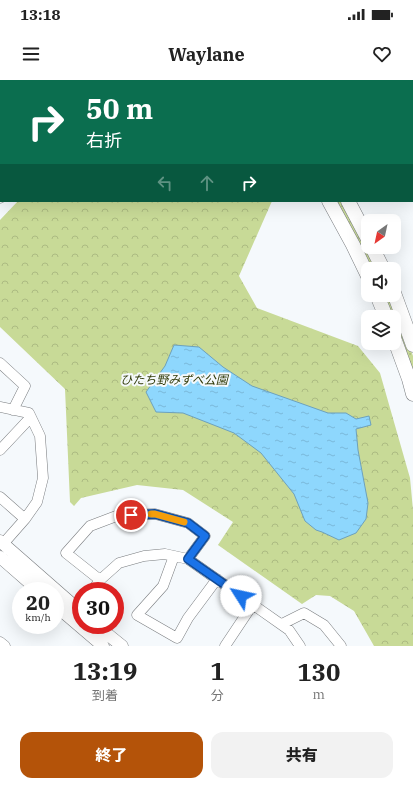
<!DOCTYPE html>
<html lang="ja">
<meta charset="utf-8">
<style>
:root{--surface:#fff;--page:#f2f2f2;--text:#222;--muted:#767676;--accent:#b45309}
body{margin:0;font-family:"IBM Plex Serif","Noto Sans JP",serif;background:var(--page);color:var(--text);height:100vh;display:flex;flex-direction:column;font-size:15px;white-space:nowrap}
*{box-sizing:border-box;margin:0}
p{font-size:13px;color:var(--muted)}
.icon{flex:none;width:22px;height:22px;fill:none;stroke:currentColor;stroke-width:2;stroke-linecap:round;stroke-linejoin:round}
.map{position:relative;height:566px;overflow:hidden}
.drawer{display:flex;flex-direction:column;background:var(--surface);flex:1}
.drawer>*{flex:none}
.banner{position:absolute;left:0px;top:0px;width:413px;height:122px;box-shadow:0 4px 16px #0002;background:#0b6e4f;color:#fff;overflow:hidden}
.needle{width:26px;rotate:213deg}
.fabs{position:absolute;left:361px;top:134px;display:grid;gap:8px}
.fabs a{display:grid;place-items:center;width:40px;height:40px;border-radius:8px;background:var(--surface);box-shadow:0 4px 16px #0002;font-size:20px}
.speed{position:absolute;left:12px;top:502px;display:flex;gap:8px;font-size:20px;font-weight:700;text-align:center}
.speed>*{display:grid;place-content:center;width:52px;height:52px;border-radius:50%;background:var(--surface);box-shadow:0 4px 16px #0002;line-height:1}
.speed small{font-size:10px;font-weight:400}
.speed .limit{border:6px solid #d22;background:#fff;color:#111}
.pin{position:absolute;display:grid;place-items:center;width:34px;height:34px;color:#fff;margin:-17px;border:2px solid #fff;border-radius:50%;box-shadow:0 1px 4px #0007}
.me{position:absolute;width:44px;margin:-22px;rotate:305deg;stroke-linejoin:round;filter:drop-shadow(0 0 3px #0008)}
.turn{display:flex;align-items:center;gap:14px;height:84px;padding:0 20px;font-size:18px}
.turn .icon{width:52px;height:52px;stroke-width:2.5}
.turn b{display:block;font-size:28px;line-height:34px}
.lanes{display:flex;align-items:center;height:38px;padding:0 20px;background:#0003;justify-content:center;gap:20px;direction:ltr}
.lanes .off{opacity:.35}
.eta{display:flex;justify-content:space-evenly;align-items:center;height:68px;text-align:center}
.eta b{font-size:24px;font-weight:800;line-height:28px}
.primary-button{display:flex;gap:8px;margin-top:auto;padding:8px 20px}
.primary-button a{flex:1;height:46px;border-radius:12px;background:var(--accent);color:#fff;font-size:16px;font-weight:800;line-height:46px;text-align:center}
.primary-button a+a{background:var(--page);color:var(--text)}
.status{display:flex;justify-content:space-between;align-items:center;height:28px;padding:0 20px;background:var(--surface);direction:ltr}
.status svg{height:11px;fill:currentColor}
header{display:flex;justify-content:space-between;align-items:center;height:52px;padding:0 20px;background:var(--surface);font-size:18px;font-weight:800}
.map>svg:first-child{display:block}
.grass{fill:url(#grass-dots)}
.park{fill:url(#park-crowns)}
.water{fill:url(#water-ripples);stroke:#6da1bc}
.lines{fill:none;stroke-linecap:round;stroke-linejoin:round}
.minor-casing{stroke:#797c7f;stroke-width:11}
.tertiary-casing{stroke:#797c7f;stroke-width:13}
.secondary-casing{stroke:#797c7f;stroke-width:15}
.minor{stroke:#fff;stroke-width:10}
.tertiary{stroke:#fff;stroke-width:12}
.secondary{stroke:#fff;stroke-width:14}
.route-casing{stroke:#114b97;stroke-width:10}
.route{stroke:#1a73e8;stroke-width:7}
.slow{stroke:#f59e0b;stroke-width:7}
.labels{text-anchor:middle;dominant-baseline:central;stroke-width:4;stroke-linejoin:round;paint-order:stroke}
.park-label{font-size:12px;font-style:italic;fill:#313b09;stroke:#f5f9fc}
</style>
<div class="status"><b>13:18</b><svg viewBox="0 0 49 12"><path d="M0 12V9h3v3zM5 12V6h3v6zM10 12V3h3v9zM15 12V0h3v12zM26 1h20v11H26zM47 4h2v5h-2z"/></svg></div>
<header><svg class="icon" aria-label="menu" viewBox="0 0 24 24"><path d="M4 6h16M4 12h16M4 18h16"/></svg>Waylane<svg class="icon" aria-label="heart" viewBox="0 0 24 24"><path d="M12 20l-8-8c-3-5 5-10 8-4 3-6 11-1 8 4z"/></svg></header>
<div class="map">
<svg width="413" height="566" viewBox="0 0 413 566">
<defs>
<pattern id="grass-dots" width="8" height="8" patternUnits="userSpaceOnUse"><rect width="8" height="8" fill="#c8da97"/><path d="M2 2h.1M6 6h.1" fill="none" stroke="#acbb82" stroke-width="1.8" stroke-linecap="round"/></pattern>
<pattern id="park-crowns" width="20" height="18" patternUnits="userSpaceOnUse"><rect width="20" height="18" fill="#c8da97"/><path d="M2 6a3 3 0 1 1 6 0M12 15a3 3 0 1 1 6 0" fill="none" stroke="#acbb82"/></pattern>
<pattern id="water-ripples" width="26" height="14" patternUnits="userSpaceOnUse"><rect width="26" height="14" fill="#8ed7fd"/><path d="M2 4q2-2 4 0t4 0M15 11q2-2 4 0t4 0" fill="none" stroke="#7ab8d9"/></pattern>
</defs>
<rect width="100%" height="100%" fill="#f5f9fc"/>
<path class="grass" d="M334 121H342L378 189H370Z
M382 215H391L413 276V297L394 244V237H391Z"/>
<path class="park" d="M18 121H272L239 196 257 228 358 266 380 293 410 398 413 430V566H374L354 531 330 516 316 515 302 524 218 465 233 442 183 410 137 405 81 418 74 426 70 422 65 309 0 247V140Z"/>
<path class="water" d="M174 265 199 267 223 287 252 306 328 333H346L356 339 369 336 371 345 356 349 358 370 368 423 366 439 356 453 339 460 322 452 316 450 305 441 294 414 261 373 234 353 183 333 156 332 146 312 165 286Z"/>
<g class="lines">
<defs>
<path id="minor" d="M342 0V1
M412 5 413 6
M412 27 413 26
M412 83H413
M412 111 413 113
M0 283 25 306 13 330
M0 327 29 333 40 356 43 398 37 422 25 439 3 464
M0 370 31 337
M0 417 25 439
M174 476 163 506 137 535 177 558 188 538 217 499
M100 500 66 473 90 446 119 435 155 434 188 443 205 456 188 479
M92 511 100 500 119 483 144 476 165 474 188 479 289 550 300 566
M282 544 304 533 324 545 341 566
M0 562 5 566
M225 566 253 524"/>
<path id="tertiary" d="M104 0 105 1
M0 117 1 116
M0 461 81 532
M0 477 39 511
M55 525 103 566
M96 545 122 566"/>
<path id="secondary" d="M240 0 241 1
M262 0 263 1
M329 121 353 165 368 196
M348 121 368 159
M372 167 383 189
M394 213 413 265
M377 215 386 237
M394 258 409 299 413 314"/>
</defs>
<use href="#minor" class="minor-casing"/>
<use href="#tertiary" class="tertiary-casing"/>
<use href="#secondary" class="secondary-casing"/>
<use href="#minor" class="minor"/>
<use href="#tertiary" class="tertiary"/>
<use href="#secondary" class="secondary"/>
</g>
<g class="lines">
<defs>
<path id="route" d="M131 435 155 434 188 443 205 456 188 479 241 516"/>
</defs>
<use href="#route" class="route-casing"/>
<use href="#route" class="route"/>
<path class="slow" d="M151 434H155L184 442"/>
</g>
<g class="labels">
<g class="park-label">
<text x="174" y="299">ひたち野みずべ公園</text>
</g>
</g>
</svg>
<div class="fabs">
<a><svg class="needle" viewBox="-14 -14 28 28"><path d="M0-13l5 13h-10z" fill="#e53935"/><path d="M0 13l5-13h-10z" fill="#767676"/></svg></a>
<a><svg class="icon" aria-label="sound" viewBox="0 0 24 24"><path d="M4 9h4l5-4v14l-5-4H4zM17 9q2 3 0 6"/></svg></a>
<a><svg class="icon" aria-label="layers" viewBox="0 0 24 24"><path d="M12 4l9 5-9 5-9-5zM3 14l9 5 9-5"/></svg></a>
</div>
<div class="speed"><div>20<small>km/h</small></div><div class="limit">30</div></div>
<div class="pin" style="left:131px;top:435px;background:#d93025"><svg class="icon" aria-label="arrive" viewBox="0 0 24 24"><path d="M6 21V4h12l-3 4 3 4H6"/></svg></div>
<svg class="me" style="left:241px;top:516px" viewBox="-20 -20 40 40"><circle r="19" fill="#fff"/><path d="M0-13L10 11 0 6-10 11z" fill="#1a73e8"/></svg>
<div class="banner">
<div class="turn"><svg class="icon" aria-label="right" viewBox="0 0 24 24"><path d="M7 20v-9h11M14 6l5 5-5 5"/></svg><div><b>50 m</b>右折</div></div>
<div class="lanes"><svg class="icon off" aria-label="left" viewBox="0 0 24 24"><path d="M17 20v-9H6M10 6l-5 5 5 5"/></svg><svg class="icon off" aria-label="ahead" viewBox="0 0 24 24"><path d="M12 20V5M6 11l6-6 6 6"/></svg><svg class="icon" aria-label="right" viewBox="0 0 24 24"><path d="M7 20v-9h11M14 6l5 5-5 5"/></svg></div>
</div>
</div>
<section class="drawer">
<div class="eta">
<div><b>13:19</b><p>到着</p></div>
<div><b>1</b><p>分</p></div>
<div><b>130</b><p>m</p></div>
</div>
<div class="primary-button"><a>終了</a><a>共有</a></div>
</section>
